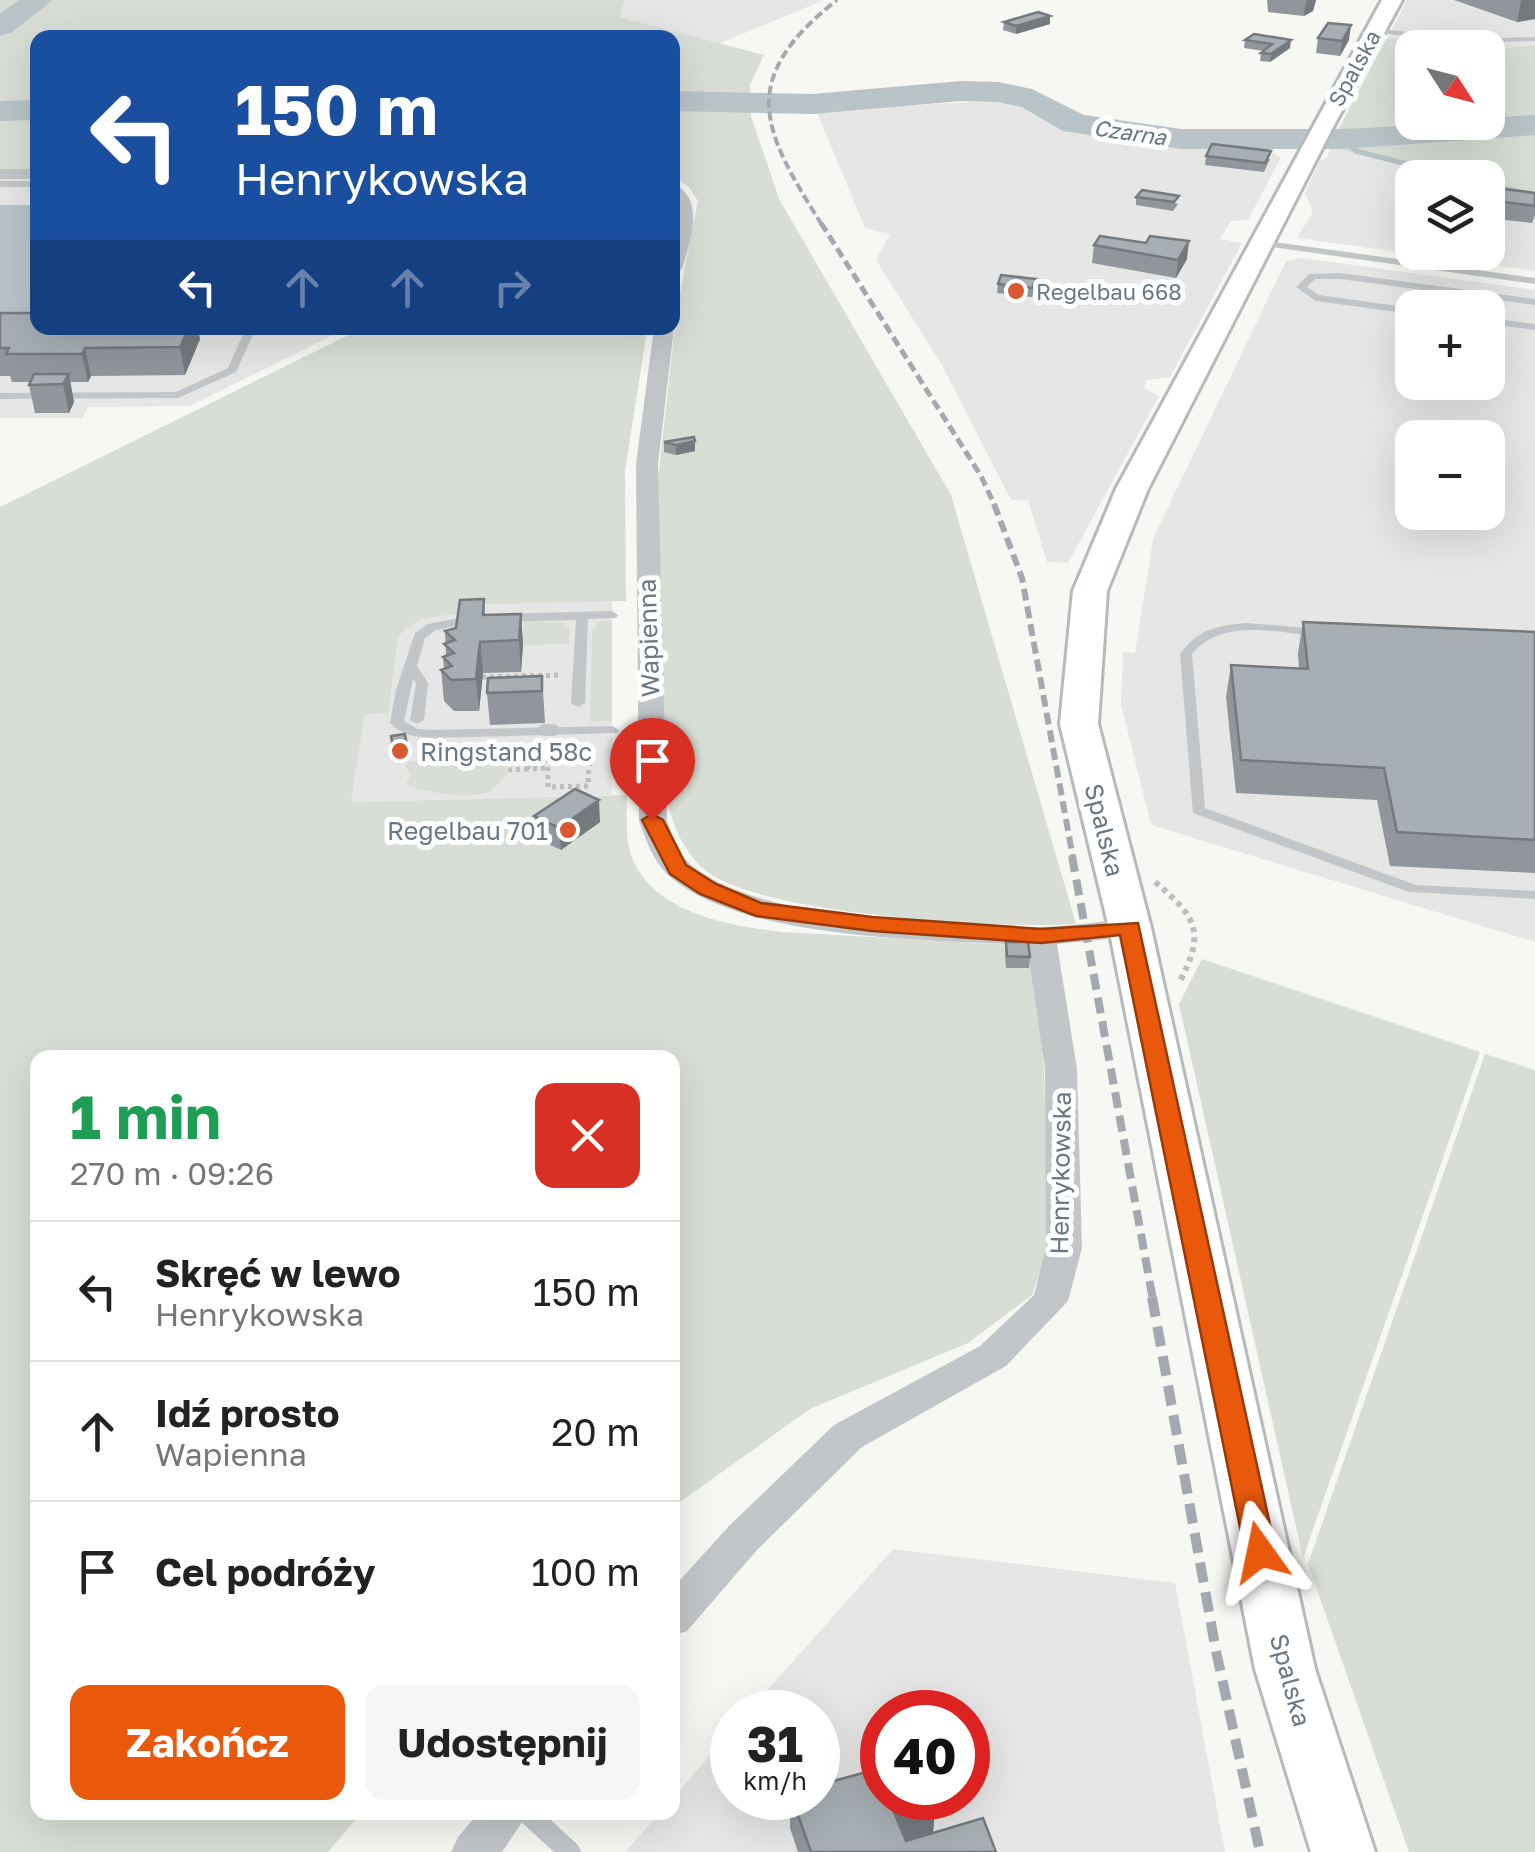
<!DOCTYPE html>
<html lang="pl">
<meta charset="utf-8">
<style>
:root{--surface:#fff;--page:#f6f6f6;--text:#222;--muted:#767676;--line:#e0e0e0;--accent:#ea580c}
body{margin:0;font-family:"Golos Text",sans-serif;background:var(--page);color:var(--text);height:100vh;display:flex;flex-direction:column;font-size:38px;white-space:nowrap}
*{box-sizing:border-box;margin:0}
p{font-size:32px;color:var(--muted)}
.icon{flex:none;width:55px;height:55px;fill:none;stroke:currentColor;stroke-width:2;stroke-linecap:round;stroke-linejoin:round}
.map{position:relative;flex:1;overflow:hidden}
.drawer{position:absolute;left:30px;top:1050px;width:650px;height:770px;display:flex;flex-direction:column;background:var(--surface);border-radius:20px;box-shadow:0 10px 40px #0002}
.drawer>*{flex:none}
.hud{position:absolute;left:30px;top:30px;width:650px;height:305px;border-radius:20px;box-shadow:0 10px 40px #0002;background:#1a4fa0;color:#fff;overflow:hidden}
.needle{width:65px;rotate:126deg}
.buttons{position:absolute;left:1395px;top:30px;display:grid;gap:20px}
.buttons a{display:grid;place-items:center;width:110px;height:110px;border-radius:20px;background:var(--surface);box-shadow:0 10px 40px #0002;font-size:50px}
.speed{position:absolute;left:710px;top:1690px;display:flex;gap:20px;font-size:50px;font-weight:700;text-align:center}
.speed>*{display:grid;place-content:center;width:130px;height:130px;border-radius:50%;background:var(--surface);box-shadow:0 10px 40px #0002;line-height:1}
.speed small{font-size:25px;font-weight:400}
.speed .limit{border:15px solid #d22;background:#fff;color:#111}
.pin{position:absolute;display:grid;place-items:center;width:85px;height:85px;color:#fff;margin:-102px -42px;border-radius:50% 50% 50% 0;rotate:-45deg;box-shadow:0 0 10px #0007}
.pin .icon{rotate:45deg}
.me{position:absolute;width:110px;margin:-55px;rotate:348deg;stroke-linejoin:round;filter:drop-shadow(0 0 8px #0008)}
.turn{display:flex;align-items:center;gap:35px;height:210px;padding:0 40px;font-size:45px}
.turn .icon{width:130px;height:130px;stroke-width:2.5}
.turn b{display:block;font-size:70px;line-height:85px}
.lanes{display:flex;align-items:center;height:95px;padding:0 40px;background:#0003;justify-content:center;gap:50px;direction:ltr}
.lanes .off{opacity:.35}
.round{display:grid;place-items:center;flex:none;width:105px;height:105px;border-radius:20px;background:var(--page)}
.overview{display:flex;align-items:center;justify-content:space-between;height:170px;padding:0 40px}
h1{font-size:60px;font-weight:700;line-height:75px;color:#1e9e55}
.button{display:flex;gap:20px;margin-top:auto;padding:20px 40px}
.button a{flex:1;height:115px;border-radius:20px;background:var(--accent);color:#fff;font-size:40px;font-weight:700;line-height:115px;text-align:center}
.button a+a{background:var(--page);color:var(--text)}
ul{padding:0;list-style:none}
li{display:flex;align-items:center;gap:30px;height:140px;padding:0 40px;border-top:2px solid var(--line)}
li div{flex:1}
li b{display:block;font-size:38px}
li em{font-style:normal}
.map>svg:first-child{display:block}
.built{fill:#e5e6e5;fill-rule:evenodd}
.green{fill:#d8ded5;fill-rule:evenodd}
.water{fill:#b9c4c8}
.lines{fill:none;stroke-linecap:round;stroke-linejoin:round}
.stream{stroke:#b9c4c8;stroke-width:5}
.river{fill:#b9c4c8;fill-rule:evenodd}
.secondary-casing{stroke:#b5babd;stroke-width:6}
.path-far1{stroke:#bcbec0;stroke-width:5;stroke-dasharray:4 4;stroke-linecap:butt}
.path{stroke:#bcbec0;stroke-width:6;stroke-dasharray:5 5;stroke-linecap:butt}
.lane{fill:#c2c6c9;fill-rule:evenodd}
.street{fill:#c2c6c9;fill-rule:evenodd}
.secondary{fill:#fff;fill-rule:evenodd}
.rail-far4{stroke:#a3a9ae;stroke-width:4;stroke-dasharray:9 4;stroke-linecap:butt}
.rail-far3{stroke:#a3a9ae;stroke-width:5;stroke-dasharray:10 5;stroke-linecap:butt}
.rail-far2{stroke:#a3a9ae;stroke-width:6;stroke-dasharray:12 6;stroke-linecap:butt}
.rail-far1{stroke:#a3a9ae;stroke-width:8;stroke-dasharray:16 8;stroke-linecap:butt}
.rail{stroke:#a3a9ae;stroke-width:10;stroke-dasharray:20 10;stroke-linecap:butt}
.lane-bridge{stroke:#c2c6c9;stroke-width:12}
.wall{fill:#90969b}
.shaded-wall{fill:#757a7e}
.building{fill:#a7afb4;stroke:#757a7e;stroke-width:2.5}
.route{fill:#ea580c;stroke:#983908;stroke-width:2.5}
.poi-dot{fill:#db5730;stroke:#fff;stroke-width:4}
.labels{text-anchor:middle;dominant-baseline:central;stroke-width:10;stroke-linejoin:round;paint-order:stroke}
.far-street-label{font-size:22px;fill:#677783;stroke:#fff}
.far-water-label{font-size:22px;font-style:italic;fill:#63787f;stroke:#fff}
.far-poi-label{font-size:22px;fill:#677783;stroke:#fff;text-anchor:start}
.street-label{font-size:25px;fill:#677783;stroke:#fff}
.poi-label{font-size:25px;fill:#677783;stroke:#fff;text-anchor:start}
</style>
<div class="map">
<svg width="1535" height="1852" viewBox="0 0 1535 1852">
<rect width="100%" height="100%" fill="#f7f7f4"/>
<path class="built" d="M625 0H824L718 44 618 17Z
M1407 0H1535V271L1297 238 1313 212 1305 193 1319 162 1326 158ZM1412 48H1488V122H1412ZM1412 178H1488V252H1412Z
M1012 100 1061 126 1104 139 1266 150 1281 157 1248 220 1231 221 1220 239 1242 243 1170 377 1147 380 1144 388 1159 396 1068 563 1047 562 1028 500H1011L942 365 876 260 890 234 865 228 816 110Z
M0 179H37L38 328H347L190 406 88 407 82 418H0Z
M1302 258 1535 290V942L1151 825 1121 704 1123 652 1135 653 1153 539 1286 261ZM1412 308H1488V382H1412ZM1412 438H1488V512H1412Z
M612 601V795L351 802 382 608Z
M893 1549 1175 1583 1225 1852H625L660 1813 672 1812 673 1798 732 1730V1798H818V1712H748ZM882 1712H968V1798H882Z"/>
<path class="green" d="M0 0H625L619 17 764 55 750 85 751 116 779 199 951 495 1076 924C1000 929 774 915 712 875 684 857 669 820 666 789L658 479 677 308 698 201 689 187 673 177 672 38H38L37 171H0Z
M1404 38 1501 49 1535 45V194L1488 183V178L1462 177 1329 147 1386 39ZM1412 48H1488V122H1412Z
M363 328 647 330 625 471 626 601 465 605 463 614C439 616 413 615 398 638L388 713 365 714 351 802 627 795C627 815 625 839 632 858 655 914 731 926 783 932L1031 946 1044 1068 1049 1245 1032 1295 968 1343 810 1409 673 1507 672 1058H38V1812L361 1813 328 1852H0V507Z
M612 620V721L590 722 592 631 599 622Z
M524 621 564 623 570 629 569 644 523 645Z
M455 756 487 757 507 765V775C502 780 496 787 490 791 473 801 422 792 406 784L411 774 405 767 408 762Z
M1202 959 1480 1052 1303 1558 1179 1004Z
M1485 1054 1535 1070V1852H1409L1308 1564Z"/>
<path class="water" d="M0 205H37V307L27 315H0Z"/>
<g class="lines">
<path class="stream" d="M1342 139 1356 151 1462 178
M1488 184 1535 196"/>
<path class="river" d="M19 0H53L11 33 0 36V13Z
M961 81 998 82 1032 89 1084 115 1181 129H1342L1488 122V118L1535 115V135L1342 149H1181L1063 131 1022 107 998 102 961 101 812 114 672 111V91L812 94Z
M38 100V120L0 121V101Z"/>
<defs>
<path id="secondary" d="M1382 0H1402L1332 129 1148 489 1107 591 1098 724 1151 928 1315 1669 1375 1852H1311L1255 1669 1109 928 1060 724 1073 591 1116 489Z"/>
</defs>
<use href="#secondary" class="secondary-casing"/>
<path class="path-far1" d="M482 677 561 675
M535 748 534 764H541V750
M529 750 528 769 548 768
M548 751V787L588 786 590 746
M508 770 528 769"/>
<path class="path" d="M1155 882C1197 917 1206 933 1179 983"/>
<path class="lane" d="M1375 28 1465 39 1535 37V41L1465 43 1372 32Z
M0 181H38V187H0Z
M1260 240 1535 278V284L1257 245 1255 243Z
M1340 273 1535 299V305L1340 279H1315L1307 287 1319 295 1412 308V314L1316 301 1296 287 1309 274Z
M1488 318 1535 324V330L1488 324Z
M246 328H256L236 372 178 398 0 399V393L176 392 228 368Z
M612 611 618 615 616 618 588 619 585 703 578 707 571 703 576 620 501 622 495 618 501 614Z
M473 615 477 616V622L436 630 425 638 417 666 428 683 424 720 417 724 410 720 416 683 413 679 404 721 417 729 431 730 612 726 619 730 617 733 431 738C415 737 402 735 390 723L396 690 415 633 428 624Z
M1247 623 1321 629 1327 633 1321 637C1280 633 1222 617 1192 654L1205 808 1416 885 1535 891V899L1409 892 1193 813 1180 654C1197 630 1218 625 1247 623Z
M515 1812H542L578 1845 581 1852H554L518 1819Z"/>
<path class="street" d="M0 169H38V179H0Z
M672 183C707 198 690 242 682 269L672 275Z
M672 326 674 328 658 464 667 821C672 834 677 852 688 862 752 922 951 926 1038 927 1068 927 1100 921 1130 919L1141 921 1145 928 1141 935 1130 937 1057 944 1077 1069 1082 1248 1068 1301 1006 1366 862 1447 757 1550 687 1631 672 1636V1589L729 1526 834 1425 980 1346 1034 1295 1046 1248 1045 1069 1027 945C930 939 742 941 668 875 653 861 646 840 639 821L636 464 654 328Z
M479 1812H529L502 1852H451L458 1837Z"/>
<use href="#secondary" class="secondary"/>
<path class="rail-far4" d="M822 225C763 131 735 80 837 0"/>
<path class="rail-far3" d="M821 223 981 476 995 506"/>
<path class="rail-far2" d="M994 504 1022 578 1073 858"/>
<path class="rail-far1" d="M1072 856 1153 1300"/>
<path class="rail" d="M1152 1297 1216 1651 1260 1852"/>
<path class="lane-bridge" d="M544 730H553"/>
</g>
<path class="wall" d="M1267 0H1316L1313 11 1304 16 1268 12Z
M1454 0H1535V19L1517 22Z
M1004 22 1050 24 1016 34 1003 30Z
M1318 38 1349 40 1340 56 1316 53Z
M1245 40 1290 48 1270 62 1260 61 1261 53 1264 51 1244 48Z
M1206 156 1270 159 1264 172 1205 165Z
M1488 187 1535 193V215L1532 223 1488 218Z
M1142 190 1178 204 1173 211 1136 205V197Z
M1094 245 1187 259 1176 278 1092 263Z
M1036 279 1035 288 1032 297 997 293 998 284Z
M0 313 200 339 185 375 91 376 88 382H70L74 402 69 413H35L29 385 30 382H12L10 376H0Z
M664 442 695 451 676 455 664 452Z
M484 599 485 615 521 614 523 645 521 672 483 673 479 711H454L444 701 441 670 444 669 443 657 446 656 445 631 456 628Z
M1303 622 1535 632V873L1390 866 1377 800 1236 793 1226 697 1231 665 1299 668 1298 653Z
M542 676 545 723 490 725 487 693Z
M534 816 600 822 561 850 536 838Z
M1006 942 1030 957 1029 968H1006L1005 953Z
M790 1798H936L933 1833 996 1852H798L790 1828Z"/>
<path class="shaded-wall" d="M1309 0H1316L1313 11 1304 16 1306 1Z
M1521 0H1535V19L1517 22Z
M1050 16V24L1016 34V26Z
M1351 25 1349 40 1340 56 1342 41Z
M1291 40 1290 48 1270 62 1271 54Z
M1189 241 1187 259 1176 278 1178 260Z
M189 328H198L200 339 185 375 180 347Z
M85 348 91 376 88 382 82 354Z
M69 374 74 402 69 413 63 384Z
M695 441V451L676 455V445Z
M521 614 523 645 521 672 519 640Z
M480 642 483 673 479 711 476 679Z
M407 745 408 756 394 758 393 747Z
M599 800 600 822 561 850 559 828Z
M936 1798 933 1833 891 1845 893 1810Z"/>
<path class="building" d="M1038 12 1050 16 1016 26 1004 22Z
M1328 23 1351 25 1342 41 1318 38Z
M1254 34 1291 40 1271 54 1261 53 1272 44 1245 40Z
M1212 144 1271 151 1265 163 1206 156Z
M1488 187 1535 193V206L1488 200Z
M1142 190 1179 196 1174 202 1136 197Z
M1100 236 1146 243 1150 236 1189 241 1178 260 1094 245Z
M1001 275 1036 279 1032 288 998 284Z
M0 313H38V328H189L180 347 85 348 82 354H6L9 348H0Z
M34 374H69L63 384 29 385Z
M694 437 695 441 676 445 664 442Z
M484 599 483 615 521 614 519 640 480 642 476 679 451 680 441 670 452 666 443 657 454 653 444 644 455 640 445 631 456 628 460 600Z
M1303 622 1535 632V840L1397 832 1384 768 1241 760 1231 665 1308 669Z
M542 676V691L487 693 488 678Z
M405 734 407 745 393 747 391 736Z
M575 789 599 800 559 828 534 816Z
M1006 942H1028L1030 957 1007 956Z
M882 1768V1798H936L893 1810 906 1841 983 1818 996 1852H811L792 1798H818V1785Z"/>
<path class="route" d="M652 814 663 820 686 865 716 884 761 903 872 917 1041 929 1138 923 1276 1552 1271 1561 1260 1564 1249 1561 1245 1552 1120 935 1041 943 872 931 756 916 700 894 670 874 642 820Z"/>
<g class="poi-dot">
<circle cx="1016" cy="291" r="10"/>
<circle cx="400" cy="751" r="10"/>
<circle cx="568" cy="830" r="10"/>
</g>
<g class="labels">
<g class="far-street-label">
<text transform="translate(1354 68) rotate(-61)">Spalska</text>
</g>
<g class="far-water-label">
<text transform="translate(1130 132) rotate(8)">Czarna</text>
</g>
<g class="far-poi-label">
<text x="1036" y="291">Regelbau 668</text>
</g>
<g class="street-label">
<text transform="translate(648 638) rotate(-92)">Wapienna</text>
<text transform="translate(1105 830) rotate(76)">Spalska</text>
<text transform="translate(1060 1173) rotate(-89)">Henrykowska</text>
<text transform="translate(1291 1680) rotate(75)">Spalska</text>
</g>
<g class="poi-label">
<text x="420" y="751">Ringstand 58c</text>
<text x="548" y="830" text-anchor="end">Regelbau 701</text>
</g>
</g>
</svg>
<div class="buttons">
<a><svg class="needle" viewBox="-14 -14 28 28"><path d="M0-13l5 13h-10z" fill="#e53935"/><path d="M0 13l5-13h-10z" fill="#767676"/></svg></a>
<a><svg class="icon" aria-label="layers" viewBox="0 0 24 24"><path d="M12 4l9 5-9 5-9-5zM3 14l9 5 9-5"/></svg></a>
<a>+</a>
<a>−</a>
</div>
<div class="speed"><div>31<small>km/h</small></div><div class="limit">40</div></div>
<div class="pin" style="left:652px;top:820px;background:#d93025"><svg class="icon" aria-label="arrive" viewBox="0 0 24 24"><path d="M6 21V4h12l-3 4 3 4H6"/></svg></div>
<svg class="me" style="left:1260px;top:1552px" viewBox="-20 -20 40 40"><path d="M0-17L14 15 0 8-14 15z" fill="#ea580c" stroke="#fff" stroke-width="4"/></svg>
<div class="hud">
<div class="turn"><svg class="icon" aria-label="left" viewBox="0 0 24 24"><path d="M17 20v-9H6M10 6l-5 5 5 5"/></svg><div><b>150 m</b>Henrykowska</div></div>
<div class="lanes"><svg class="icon" aria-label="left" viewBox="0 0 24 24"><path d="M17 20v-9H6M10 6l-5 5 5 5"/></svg><svg class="icon off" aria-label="ahead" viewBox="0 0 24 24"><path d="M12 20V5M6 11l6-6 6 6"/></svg><svg class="icon off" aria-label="ahead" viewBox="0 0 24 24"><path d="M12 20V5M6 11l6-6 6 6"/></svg><svg class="icon off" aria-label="right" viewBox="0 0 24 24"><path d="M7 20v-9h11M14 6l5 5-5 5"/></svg></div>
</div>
<section class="drawer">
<div class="overview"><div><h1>1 min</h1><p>270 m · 09:26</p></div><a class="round" style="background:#d93025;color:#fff"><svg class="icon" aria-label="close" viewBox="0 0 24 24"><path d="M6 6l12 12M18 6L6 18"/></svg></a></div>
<ul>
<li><svg class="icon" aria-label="left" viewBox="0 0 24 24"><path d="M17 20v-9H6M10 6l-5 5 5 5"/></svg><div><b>Skręć w lewo</b><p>Henrykowska</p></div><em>150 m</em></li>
<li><svg class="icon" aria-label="ahead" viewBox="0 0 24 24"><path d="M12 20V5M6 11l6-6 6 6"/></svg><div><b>Idź prosto</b><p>Wapienna</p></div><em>20 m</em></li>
<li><svg class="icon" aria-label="arrive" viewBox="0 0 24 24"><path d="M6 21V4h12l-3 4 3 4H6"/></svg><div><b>Cel podróży</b></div><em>100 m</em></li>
</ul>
<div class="button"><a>Zakończ</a><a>Udostępnij</a></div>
</section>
</div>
